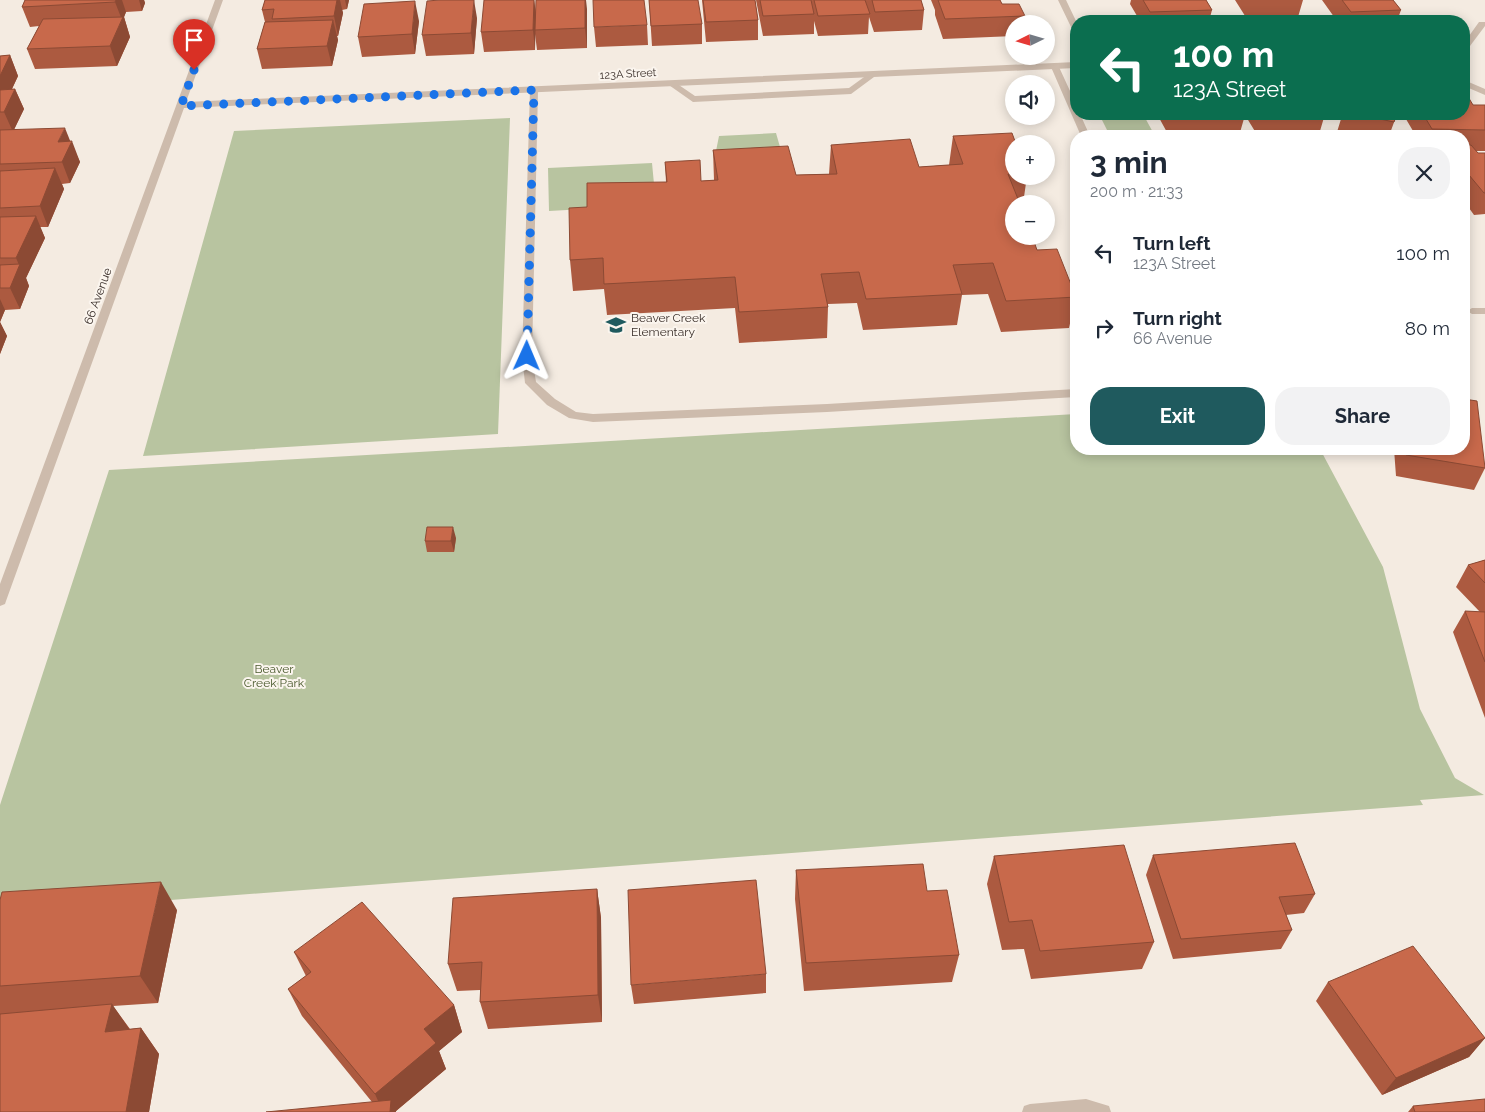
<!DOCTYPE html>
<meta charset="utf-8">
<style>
:root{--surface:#fff;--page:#f2f2f3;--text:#1f2937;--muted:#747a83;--accent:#1f5a5e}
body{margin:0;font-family:Raleway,sans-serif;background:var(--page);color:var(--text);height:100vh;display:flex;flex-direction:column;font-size:19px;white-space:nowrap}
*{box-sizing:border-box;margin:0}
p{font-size:16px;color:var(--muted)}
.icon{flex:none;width:28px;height:28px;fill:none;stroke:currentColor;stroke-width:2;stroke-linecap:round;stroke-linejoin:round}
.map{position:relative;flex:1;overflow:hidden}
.drawer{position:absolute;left:1070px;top:130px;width:400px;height:325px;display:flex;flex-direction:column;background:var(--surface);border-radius:20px;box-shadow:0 2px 12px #0003}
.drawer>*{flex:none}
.hud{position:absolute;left:1070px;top:15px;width:400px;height:105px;border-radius:20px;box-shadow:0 2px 12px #0003;background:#0b6e4f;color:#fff;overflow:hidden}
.needle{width:32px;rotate:265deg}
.buttons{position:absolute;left:1005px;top:15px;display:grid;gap:10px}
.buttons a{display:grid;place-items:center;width:50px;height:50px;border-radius:50%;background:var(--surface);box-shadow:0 2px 12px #0003;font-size:25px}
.pin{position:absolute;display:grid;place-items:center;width:42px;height:42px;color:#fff;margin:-51px -21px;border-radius:50% 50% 50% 0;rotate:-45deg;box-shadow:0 0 5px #0007}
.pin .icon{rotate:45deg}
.me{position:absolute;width:55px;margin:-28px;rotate:1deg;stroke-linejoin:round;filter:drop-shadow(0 0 4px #0008)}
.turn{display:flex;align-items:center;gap:18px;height:105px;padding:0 20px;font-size:22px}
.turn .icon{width:65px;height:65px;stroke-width:2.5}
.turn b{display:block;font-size:35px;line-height:42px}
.round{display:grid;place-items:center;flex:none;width:52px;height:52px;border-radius:20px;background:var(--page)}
.headline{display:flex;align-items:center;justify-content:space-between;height:85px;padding:0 20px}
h1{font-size:30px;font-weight:700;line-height:38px}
.action{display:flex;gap:10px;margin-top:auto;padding:10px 20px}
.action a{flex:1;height:58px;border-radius:20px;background:var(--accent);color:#fff;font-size:20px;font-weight:700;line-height:58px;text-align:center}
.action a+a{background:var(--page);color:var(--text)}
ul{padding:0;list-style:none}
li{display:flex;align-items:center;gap:15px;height:75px;padding:0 20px}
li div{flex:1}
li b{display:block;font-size:19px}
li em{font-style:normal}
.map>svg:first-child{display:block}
.green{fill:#b8c4a0}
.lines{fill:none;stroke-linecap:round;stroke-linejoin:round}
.service{fill:#cdbbac;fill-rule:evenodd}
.minor{fill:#cdbbac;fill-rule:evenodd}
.wall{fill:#ac5a40}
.shaded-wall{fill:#8c4a34}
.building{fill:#c8694b;stroke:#8c4a34}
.route{stroke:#1a73e8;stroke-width:9;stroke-dasharray:0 16.2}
.labels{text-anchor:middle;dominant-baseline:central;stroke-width:4;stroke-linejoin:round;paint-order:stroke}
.far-street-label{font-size:11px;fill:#3b302b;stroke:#fbf5ee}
.street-label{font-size:12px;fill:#3b302b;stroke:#fbf5ee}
.poi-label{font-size:12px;fill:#3b302b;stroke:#fbf5ee;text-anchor:start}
.park-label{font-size:12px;fill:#4a5a2e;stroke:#fbf5ee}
</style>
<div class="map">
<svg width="1485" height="1112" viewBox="0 0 1485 1112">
<rect width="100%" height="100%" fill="#f4ebe1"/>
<path class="green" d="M1099 114H1143L1155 136H1110Z
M510 118 498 434 143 456 234 131Z
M776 133 784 161 716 151 719 136Z
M652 163 656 205 549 211 548 168Z
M1076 414V449H1320L1383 567 1420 709 1455 778 1484 795 1420 800 1423 805 0 913V805L109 470Z"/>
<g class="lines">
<path class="service" d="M1055 64 1059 67 1076 104V114H1080L1090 136H1081L1051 67Z
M871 72 875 75 874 77 851 94 693 102 666 83 673 81 695 96 849 88Z
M534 87 538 90 532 356 536 382 555 399 576 412 593 414 827 404 1076 389V397L827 412 593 422 569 418 547 405 525 383 522 356 530 90Z"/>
<path class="minor" d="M215 0H223L186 102 1076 62V68L184 108 6 601 5 604 0 606V584Z
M1058 0H1066L1076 21V31L1072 29Z
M1479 22H1485V26L1467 50H1464V43Z
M1464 80 1485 89V95L1464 86Z
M1485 308V314H1472L1467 311 1472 308Z
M1086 1099 1109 1106 1111 1112H1022L1024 1106 1030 1104Z"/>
</g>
<path class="wall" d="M25 0H144L145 3 142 11 126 12 124 17 130 37 117 66 35 69 27 49 39 26 30 27 22 7Z
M265 0H349L347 9 342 10 343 13 338 36H337L338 40 332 66 262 69 257 49 265 22 262 10Z
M534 0 536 13 587 9V48L537 50 535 34V50L484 52 481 32Z
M649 0 702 24V44L652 46Z
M702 0H755L758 20V40L706 42Z
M756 0H921L924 10 922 30 874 32 869 17 868 34 818 36 814 21V34L763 36Z
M931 0H1000L1002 4 1025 16 1023 24H1014V36L943 39 935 15V10Z
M1131 0H1206L1212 10 1209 21H1140L1130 4Z
M1235 0H1303L1298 17 1247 19Z
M1322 0H1393L1401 10 1397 21H1337Z
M477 18 474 54 426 56 422 35Z
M419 21 415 54 362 57 358 37Z
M647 25 648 45 596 47 594 27Z
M10 55 18 76 12 89H15L24 109 14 129 70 141 80 162 70 183 62 184 64 189 48 227H40L45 238 26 278 29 286 20 309 5 310 0 322 7 336 0 354V56Z
M1473 105H1485V151H1476L1478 153H1485V214L1474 215 1464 201V136H1416L1403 114H1464Z
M1157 114H1325L1320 131 1256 133 1245 115 1239 136H1169Z
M1326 114H1397L1389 136H1357L1337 132 1341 119 1325 116Z
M953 136 1014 144V176H1027L1023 204H1014L1037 250 1076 297 1069 328 1001 332 988 294 962 295 957 325 863 330 857 303 828 304V307L827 338 739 343 735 308 607 315 604 289 573 291 570 260 587 207 666 182 665 162 701 181 714 180 713 150 796 175 829 174 831 145 919 167 949 165Z
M1394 449H1464L1485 468 1474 490 1396 476Z
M456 538 454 552H427L425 541Z
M1485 560V718L1453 632 1465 611 1480 612 1456 587 1468 565Z
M1153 855 1315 894 1304 913 1286 915 1292 930 1281 949 1173 959 1146 875Z
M994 856 1154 942 1142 969 1031 979 1024 949 1002 950 987 884Z
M796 870 927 891 959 955 952 982 804 991 795 899Z
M597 889 601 918 602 1022 488 1029 480 1002V990L457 991 448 964Z
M177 910 158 1003 113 1006 130 1029 141 1028 159 1054 149 1112H0V986Z
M294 952 454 1005 462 1032 439 1051 446 1069 396 1111 372 1102 302 1016 288 989 306 976Z
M766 974V993L634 1004 631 985Z
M1328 982 1485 1038 1469 1057 1382 1095 1316 1001Z
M1413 1106 1485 1112H1408Z"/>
<path class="shaded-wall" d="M116 0H122L126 12 124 17 130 37 117 66 110 46 122 20 115 2Z
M139 0H144L145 3 142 11Z
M337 0H340L343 13 338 36 334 16Z
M345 0H349L347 9Z
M474 0 477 18 474 54 471 33Z
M534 0 536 15 535 50 533 30Z
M585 0H586L587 9V48L585 28Z
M415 1 419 21 415 54 412 34Z
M333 20 338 40 332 66 327 46Z
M10 55 18 76 2 110 0 106V76Z
M15 89 24 109 13 132 4 112Z
M65 128 71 143 72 141 80 162 70 183 62 162 58 142Z
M55 168 64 189 48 227 40 206Z
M36 216 45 238 26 278 29 286 20 309 10 288 19 265 16 258Z
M0 299 5 310 0 322 7 336 0 354Z
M453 527 456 538 454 552 451 541Z
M161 882 177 910 158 1003 140 976Z
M597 889 601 918 602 1022 598 995Z
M112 1004 130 1030 105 1032Z
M454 1005 462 1032 439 1051 446 1069 396 1111V1112H383L375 1094 424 1029Z
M141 1028 159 1054 149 1112H126Z
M1485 1038 1469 1057 1382 1095 1396 1078Z"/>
<path class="building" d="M25 0H116L115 2 22 7Z
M265 0H337L334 16 272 19 274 9 262 10Z
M440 0H474L471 33 422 35 427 1Z
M484 0H534L533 30 481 32Z
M536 0H585V28L535 30Z
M593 0H644L647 25 594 27Z
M649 0H698L702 24 651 26Z
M703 0H755L758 20 706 22Z
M760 0H811L814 14 763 16Z
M814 0H865L870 14 818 16Z
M872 0H921L924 10 875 12Z
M938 0H1000L1002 4H1019L1025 16 945 19Z
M1143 0H1206L1212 10 1150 12Z
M1342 0H1393L1401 10 1351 12Z
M415 1 412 34 358 37 364 4Z
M123 17 110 46 27 49 43 19Z
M333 20 327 46 257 49 265 22Z
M10 55 0 76V56Z
M15 89 4 112H0V90Z
M1464 90 1473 105H1485V130L1432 129 1423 114H1464Z
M1173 114H1244L1245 115 1176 118Z
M1356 114H1397L1394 122Z
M65 128 58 142 72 141 62 162 0 164V130Z
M1012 133 1016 144H1014V174H1008L1020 204H1014V236H1032L1037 250 1057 249 1076 297 1006 301 993 263 953 265 962 294 866 299 859 272 821 274 828 307 739 312 735 277 604 284 603 258 570 260 569 208 587 207V183L667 182 665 162 700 160 701 181 718 180 713 150 788 146 796 175 837 174 831 145 910 139 919 167 963 164 953 136Z
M1471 145 1478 153H1485V193H1484L1464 169V146Z
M55 168 40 206 0 208V171Z
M36 216 16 258H0V217Z
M20 264 10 288H0V265Z
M1464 399 1477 401 1485 468 1406 455V449H1464Z
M427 527H453L451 541H425Z
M1485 560V583L1468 565Z
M1465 611 1485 612V662Z
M1295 843 1315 894 1279 897 1292 930 1181 939 1153 855Z
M1124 845 1154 942 1040 951 1032 920 1009 922 994 856Z
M923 864 927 891 947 890 959 955 806 963 796 870Z
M756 880 766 974 631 985 628 890Z
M161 882 140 976 0 986V900L2 892Z
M597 889 598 995 480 1002 482 962 448 964 453 898Z
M362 902 454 1005 424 1029 436 1043 375 1094 288 989 311 972 294 952Z
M1413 946 1485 1038 1396 1078 1328 982Z
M112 1004 105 1032 141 1028 126 1112H0V1014Z
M1485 1099V1112H1415L1413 1106Z
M391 1100 390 1112H266Z"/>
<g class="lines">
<path class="route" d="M194 70 181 106 534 90 527 356"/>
</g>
<defs>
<symbol id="school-bare" viewBox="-9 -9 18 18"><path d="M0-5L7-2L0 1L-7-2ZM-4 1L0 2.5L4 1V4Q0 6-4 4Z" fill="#1f5a5e" stroke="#fbf5ee" stroke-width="2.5" paint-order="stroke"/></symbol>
</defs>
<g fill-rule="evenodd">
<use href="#school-bare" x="602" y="311" width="28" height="28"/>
</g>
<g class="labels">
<g class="far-street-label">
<text transform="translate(628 74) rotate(-3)">123A Street</text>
</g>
<g class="street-label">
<text transform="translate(98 296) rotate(-70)">66 Avenue</text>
</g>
<g class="poi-label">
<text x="631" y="318">Beaver Creek<tspan x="631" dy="14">Elementary</tspan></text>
</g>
<g class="park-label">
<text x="274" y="669">Beaver<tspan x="274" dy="14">Creek Park</tspan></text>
</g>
</g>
</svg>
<div class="buttons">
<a><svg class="needle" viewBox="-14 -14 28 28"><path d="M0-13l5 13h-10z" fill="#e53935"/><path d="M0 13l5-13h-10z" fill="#747a83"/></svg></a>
<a><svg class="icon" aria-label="sound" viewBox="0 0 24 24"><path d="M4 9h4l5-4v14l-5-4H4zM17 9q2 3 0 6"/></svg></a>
<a>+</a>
<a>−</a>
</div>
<div class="pin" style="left:194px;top:70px;background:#d93025"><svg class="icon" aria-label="arrive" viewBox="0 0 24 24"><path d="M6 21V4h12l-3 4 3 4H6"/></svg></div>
<svg class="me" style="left:527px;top:356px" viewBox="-20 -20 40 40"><path d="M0-17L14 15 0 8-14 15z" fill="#1a73e8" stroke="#fff" stroke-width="4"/></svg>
<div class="hud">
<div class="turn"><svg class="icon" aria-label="left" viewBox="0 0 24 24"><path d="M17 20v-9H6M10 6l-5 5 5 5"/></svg><div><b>100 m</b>123A Street</div></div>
</div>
<section class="drawer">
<div class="headline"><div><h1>3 min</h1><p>200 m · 21:33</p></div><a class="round"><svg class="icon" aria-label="close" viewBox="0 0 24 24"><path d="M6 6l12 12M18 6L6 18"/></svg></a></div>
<ul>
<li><svg class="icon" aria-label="left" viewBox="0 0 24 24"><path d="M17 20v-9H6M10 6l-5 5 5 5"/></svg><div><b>Turn left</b><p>123A Street</p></div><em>100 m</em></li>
<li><svg class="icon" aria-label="right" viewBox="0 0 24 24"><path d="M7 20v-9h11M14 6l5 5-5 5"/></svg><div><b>Turn right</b><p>66 Avenue</p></div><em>80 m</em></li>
</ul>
<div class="action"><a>Exit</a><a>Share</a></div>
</section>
</div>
